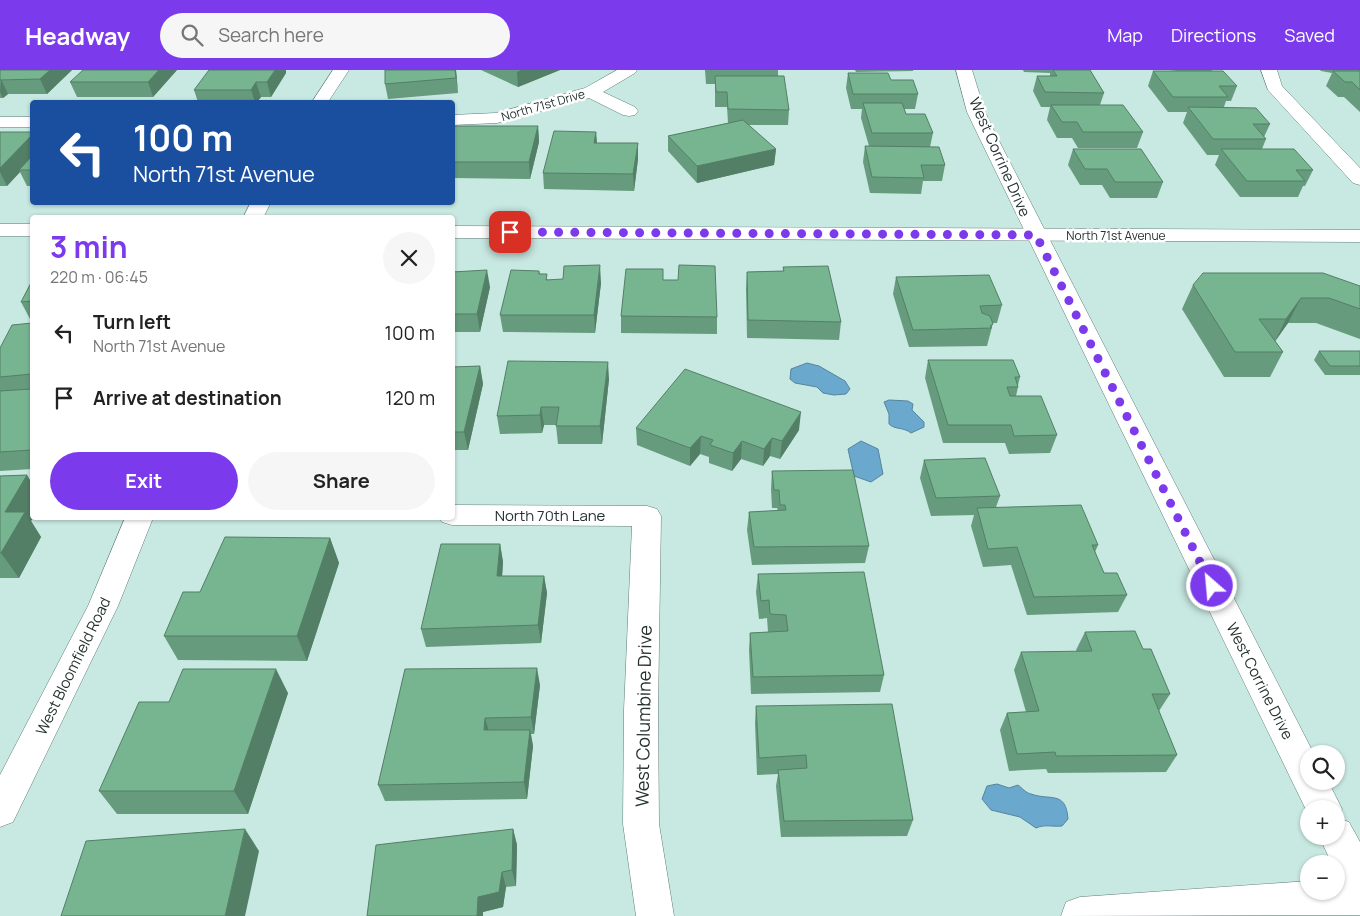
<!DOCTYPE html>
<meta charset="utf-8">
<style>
:root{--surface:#fff;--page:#f6f6f6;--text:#222;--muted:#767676;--accent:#7c3aed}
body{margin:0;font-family:Manrope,sans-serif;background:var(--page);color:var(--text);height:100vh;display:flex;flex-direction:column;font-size:19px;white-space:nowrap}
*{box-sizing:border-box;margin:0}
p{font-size:16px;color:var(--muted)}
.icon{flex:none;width:28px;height:28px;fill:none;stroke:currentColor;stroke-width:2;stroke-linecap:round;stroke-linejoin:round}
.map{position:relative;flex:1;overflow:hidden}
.sheet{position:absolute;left:30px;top:145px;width:425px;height:305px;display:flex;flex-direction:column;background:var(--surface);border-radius:5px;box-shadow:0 1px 4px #0004}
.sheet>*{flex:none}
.top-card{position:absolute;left:30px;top:30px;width:425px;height:105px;border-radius:5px;box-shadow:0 1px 4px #0004;background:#1a4fa0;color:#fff;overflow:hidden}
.tools{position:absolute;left:1300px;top:675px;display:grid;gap:10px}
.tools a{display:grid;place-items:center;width:45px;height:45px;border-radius:50%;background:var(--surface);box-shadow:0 1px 4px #0004;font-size:25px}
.pin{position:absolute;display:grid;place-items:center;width:42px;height:42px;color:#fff;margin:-21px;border-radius:10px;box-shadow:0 2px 8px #0006}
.me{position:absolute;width:55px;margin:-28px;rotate:333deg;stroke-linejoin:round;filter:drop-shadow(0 0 4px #0008)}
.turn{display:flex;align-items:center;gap:18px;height:105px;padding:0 20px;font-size:22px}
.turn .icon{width:65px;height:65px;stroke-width:2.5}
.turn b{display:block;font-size:35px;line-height:42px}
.round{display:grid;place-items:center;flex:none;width:52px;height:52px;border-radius:26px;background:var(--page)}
.headline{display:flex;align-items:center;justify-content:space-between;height:85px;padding:0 20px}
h1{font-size:30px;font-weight:700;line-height:38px;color:var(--accent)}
.button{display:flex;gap:10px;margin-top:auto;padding:10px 20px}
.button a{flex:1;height:58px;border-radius:30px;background:var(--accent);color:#fff;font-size:20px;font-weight:700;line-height:58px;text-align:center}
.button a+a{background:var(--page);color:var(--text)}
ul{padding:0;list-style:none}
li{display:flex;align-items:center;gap:15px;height:65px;padding:0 20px}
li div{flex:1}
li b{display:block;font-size:19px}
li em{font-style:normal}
header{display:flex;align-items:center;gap:30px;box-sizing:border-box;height:70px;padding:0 25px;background:var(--accent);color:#fff}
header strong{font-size:24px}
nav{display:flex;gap:28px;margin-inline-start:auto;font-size:18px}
.search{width:350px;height:45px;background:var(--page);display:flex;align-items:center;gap:12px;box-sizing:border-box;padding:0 18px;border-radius:28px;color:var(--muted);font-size:19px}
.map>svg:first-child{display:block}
.water{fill:#6aa9cd;stroke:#55859e}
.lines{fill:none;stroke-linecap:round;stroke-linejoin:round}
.minor-casing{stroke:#607d78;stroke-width:1}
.tertiary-casing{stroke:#607d78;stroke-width:1}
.minor{fill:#fff;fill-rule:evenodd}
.tertiary{fill:#fff;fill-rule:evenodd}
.wall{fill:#669c7d}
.shaded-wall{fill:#537f66}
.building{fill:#77b591;stroke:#537f66}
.route{stroke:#7c3aed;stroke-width:9;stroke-dasharray:0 16.2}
.labels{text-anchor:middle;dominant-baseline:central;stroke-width:5;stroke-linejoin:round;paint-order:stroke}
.far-street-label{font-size:12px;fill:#253230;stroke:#fff}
.street-label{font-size:15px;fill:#253230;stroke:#fff}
.near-street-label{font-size:18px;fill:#253230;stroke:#fff}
</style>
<header>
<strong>Headway</strong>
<div class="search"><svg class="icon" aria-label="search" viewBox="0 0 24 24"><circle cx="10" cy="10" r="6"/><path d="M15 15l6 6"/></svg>Search here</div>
<nav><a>Map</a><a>Directions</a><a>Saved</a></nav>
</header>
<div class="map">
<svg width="1360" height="846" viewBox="0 0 1360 846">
<rect width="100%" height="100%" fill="#c8e8e2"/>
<path class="water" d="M807 293 819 296 845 311 850 319 846 324 834 325 823 323 817 317 795 313 790 309 791 299Z
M889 330 908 331 913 334 912 340 924 352V357L911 363C904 357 895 360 889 354V344L884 332Z
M861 371 878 379 883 404 871 412 854 406 848 379Z
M997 714 1009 718 1018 715C1022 718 1026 723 1031 724 1050 731 1066 720 1068 749L1062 756C1052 757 1045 754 1036 758L1020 747 991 740 982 729 987 716Z"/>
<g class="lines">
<defs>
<path id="minor" d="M333 0H349L328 32H312Z
M617 0H637L635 3 603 22 635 37 638 41 635 45 629 46 623 45 589 28 497 53 452 55V45L496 43 585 18Z
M956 0H972L985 42 996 65 1314 684H1309V711H1328L1342 739 1338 748 1349 752 1360 772V845L1061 846 1066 832 1080 827 1309 811V821H1336V809L1339 808 1336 803V794H1332L1319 766H1336V739H1309V746L978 65 967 42Z
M1261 0H1277L1282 16 1360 98V115L1353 113 1268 20Z
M0 47H32V57H0Z
M251 132H271L263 148H243Z
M452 435 647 436 657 439 661 446 658 640 659 754 674 846H636L623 754 624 640 632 456 452 455 442 452 439 448H452Z
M125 448H153L118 536 13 752 0 757V705L88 536Z"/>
<path id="tertiary" d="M0 154H32V166H0Z
M452 156 1360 160V172L452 168Z"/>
</defs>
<use href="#minor" class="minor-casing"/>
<use href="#tertiary" class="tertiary-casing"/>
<use href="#minor" class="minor"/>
<use href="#tertiary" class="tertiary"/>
</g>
<path class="wall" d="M0 0H72L47 24H8L3 28H0Z
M177 0 153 27H77L70 12Z
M456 0 458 23 388 29 385 14Z
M481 0H560L518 17Z
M705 0H778V6L789 40 788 55H748L776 79 774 95 697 113 668 81V66L728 53 727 37H715V14H706Z
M855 0H913V1L856 2Z
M1023 0H1090L1104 23 1100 35 1143 62 1137 78H1078L1072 68H1057L1047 50 1050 37H1041L1033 21 1037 6H1050V3L1024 2Z
M1169 0H1212V1L1237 16 1231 31H1226L1224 37 1270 54 1264 67 1266 69 1262 79 1313 100 1305 116H1303L1298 127H1240L1215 95 1219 85H1207L1183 53 1187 42H1168L1148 16 1153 1H1177Z
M1320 0H1360V42L1344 27H1338L1326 16 1332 3 1321 1Z
M286 3 271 27H261L257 32H198L194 20Z
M848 3 891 10 918 24 915 39H904L906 44 933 63 930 77 945 95 942 111H923L921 124 870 123 863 92 865 76H869L861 48 862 39H851L846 18Z
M538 56 539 72 530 109 452 108V62Z
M0 62H32V116H27L20 102 7 116H0Z
M596 62 597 73 638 89 634 121 544 119 543 103Z
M1073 79 1163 112 1157 128H1110L1102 115H1080L1068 95Z
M783 197 841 252 839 270 747 268 746 219 747 202 783 201Z
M539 201 540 204 548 210 601 213 595 263 503 262 500 245Z
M452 202 490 217 480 262H452Z
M896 207 1002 235 997 253H993L987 276 909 277 893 224Z
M664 210H678L717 247V264L621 263V246Z
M32 211V249H30L21 232Z
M1193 215 1360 216V269L1316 253H1288L1275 271 1283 282 1270 307H1224L1182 239Z
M32 253V399L0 401V278Z
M1319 281H1360V305H1325L1314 290Z
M928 290 1020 307 1018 315V317L1016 326 1057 365 1050 383 1009 384 1005 373H943L925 308Z
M480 296 483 314 468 380H452V297Z
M609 309 602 374H558L556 355H544L542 363 500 364 497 346Z
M636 358 799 360 780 389 770 386 763 396 741 389 732 401 709 393V387L700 384 690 396 637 375Z
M924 390 1000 426 996 437 1098 475 1095 482 1104 503 1127 525 1118 542 1027 545 1011 495 983 497 971 456 974 445 931 446 920 408Z
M772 401 869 476 865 493 752 495 747 460 749 442 778 441 777 438H772L771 419Z
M27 405 32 414V448H33L31 451 41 467 19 508H0V406Z
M330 468 339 493 307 591 178 590 164 566 200 522Z
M500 474 503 492 502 506H544L547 523 541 573 426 577 421 559Z
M758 504 884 605 880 622 751 624 749 580 750 563 775 562H768L767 548 759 549 756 522Z
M1085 562 1143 579 1170 624 1159 641 1177 685 1166 702 1048 703 1046 699 1009 701 1000 660 1007 643 1026 642 1014 600 1021 582H1077L1076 580Z
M405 599 540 615 534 664H531L533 676 527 729 385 731 378 715Z
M288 623 248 744H117L99 721 169 632Z
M756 636 913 750 907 766 781 767 776 716 778 704 757 705 755 653Z
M513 759 517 775 516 816 506 817 503 837 483 842 367 846Z"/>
<path class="shaded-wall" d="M50 0H72L47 24 40 9Z
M159 0H177L153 27 148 12Z
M275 0H286V3L271 27 267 12Z
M455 0H456L458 23 456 8Z
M521 0H560L518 17 517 2Z
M1 9 8 24 3 28 0 22Z
M256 12 261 27 257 32H255L251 20Z
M538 56 539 72 530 109 529 92Z
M596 62 597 77 594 73Z
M32 65V88L19 100 20 102 7 116 0 102V98Z
M638 73V89L634 121 633 104Z
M776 79 774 95 697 113V96Z
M600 195 601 213 595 263 594 245Z
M487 200 490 217 480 262 477 244Z
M1301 228 1288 253 1274 273 1286 249Z
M608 292 609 309 602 374 600 356Z
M480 296 483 314 468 380 464 362Z
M541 337 544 355 542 363 540 345Z
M801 342 799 360 780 389 782 371Z
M701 366 700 384 690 396V378Z
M772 368 770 386 763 396 764 379Z
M742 371 741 389 732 401 733 383Z
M27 405 32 414V448H33L31 451 41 467 19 508 1 483 5 442Z
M330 468 339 493 307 591 297 566Z
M500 474 503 492 501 523 497 506Z
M544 506 547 523 541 573 538 555Z
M537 598 540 615 534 664 531 647Z
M276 599 288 623 248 744 234 721Z
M485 648 490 665 484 660Z
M530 660 533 676 527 729 524 712Z
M245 759 259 781 245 846H225Z
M513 759 517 775 516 816 512 800Z
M502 802 506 817 503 837 483 842V846H477L478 827Z"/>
<path class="building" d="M0 0H50L40 9 0 10Z
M83 0H159L148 12H70Z
M209 0H275L267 12H256L251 20H194Z
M385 0H455L456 8 385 14Z
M1053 0H1090L1104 23 1045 22 1037 6H1057Z
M1153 1H1223L1237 16H1219L1228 27H1173Z
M1333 1H1360V20L1352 12H1345Z
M848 3H888L891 10H913L918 24H853Z
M715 6H784L789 40 728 39 727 22H716Z
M863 33H902L906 44H925L933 63H872Z
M1051 35H1123L1143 62H1083L1077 52H1062Z
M1188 37 1256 38 1270 54H1253L1266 69H1213Z
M743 50 776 79 697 96 668 66Z
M454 56H538L529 92H452V62Z
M554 61 596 62 594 73H638L633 104 543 103Z
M0 62H32V65L0 98Z
M865 76 939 77 945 95H921L924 108 872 107Z
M1073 79H1141L1163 112H1115L1107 99H1085Z
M1221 79H1294L1313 100H1296L1305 111H1247Z
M32 86V100H19Z
M600 195 594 245H500L511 200 539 201V204H547L546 210 563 209 564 196Z
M679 195 715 196 717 247 621 246 626 199H663V210H678Z
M828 196 841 252 748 250 747 202 784 201 783 197Z
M487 200 477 244H452V202Z
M1203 203H1323L1360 216V239L1329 228H1301L1286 249H1259L1283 282H1235L1193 215Z
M989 205 1002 235 980 236 982 243 990 246 993 254 990 256 992 258 913 260 896 207Z
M32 211V231L21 232Z
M32 253V304L0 307V278L12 255Z
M1319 281H1360V296H1330Z
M928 290H1013L1020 307H1015L1018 317H1007L1010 326H1041L1057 365 1014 366 1011 355H948Z
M508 291 608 292 600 356H556L559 337H541L540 345 497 346Z
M480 296 464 362H452V297Z
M685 299 801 342 782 371 772 368 764 379 742 371 733 383 710 375 713 370 701 366 690 378 636 358Z
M32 319V380L0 382V321Z
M985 388 1000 426 936 428 924 390Z
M853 400 869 476 754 477 749 442 786 440 785 435H780L779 420H774L772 401Z
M27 405 5 442H25L1 483H0V406Z
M1081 435 1098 475H1092L1104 503H1117L1127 525 1034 527 1017 477 988 479 977 438Z
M225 467 330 468 297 566H164L183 522H200Z
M441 474H500L497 506H544L538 555 421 559Z
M864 502 884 605 753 607 750 563 788 561 786 545 770 544 769 530 761 531 758 504Z
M1135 561 1143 579H1151L1170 624H1152L1177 685 1056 686 1055 682 1017 684 1007 643 1039 641 1021 582 1092 581 1085 562Z
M537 598 531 647 485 648 484 660H530L524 712 378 715 405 599Z
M183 599H276L234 721H99L139 632H169Z
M892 634 913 750 784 751 778 700 807 698 806 685 759 688 756 636Z
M245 759 225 846H61L86 771Z
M513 759 512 800 502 802 499 822 478 827 477 846H367L376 775Z"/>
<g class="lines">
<path class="route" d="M510 162 1036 165 1212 516"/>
</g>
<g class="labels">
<g class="far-street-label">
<text transform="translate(543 35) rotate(-16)">North 71st Drive</text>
<text x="1116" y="165">North 71st Avenue</text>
</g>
<g class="street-label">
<text transform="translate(1000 87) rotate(66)">West Corrine Drive</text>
<text x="550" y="445">North 70th Lane</text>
<text transform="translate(73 596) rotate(-64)">West Bloomfield Road</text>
<text transform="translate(1260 611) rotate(63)">West Corrine Drive</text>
</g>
<g class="near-street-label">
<text transform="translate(643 646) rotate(-89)">West Columbine Drive</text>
</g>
</g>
</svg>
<div class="tools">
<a><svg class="icon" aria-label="search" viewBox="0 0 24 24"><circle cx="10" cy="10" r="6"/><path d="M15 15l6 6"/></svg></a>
<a>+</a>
<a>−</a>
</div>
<div class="pin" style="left:510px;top:162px;background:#d93025"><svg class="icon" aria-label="arrive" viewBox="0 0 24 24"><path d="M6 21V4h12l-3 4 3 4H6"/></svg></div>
<svg class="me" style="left:1212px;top:516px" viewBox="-20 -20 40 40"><circle r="17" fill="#7c3aed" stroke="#fff" stroke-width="3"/><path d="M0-11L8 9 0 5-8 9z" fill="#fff"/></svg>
<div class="top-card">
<div class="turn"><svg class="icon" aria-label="left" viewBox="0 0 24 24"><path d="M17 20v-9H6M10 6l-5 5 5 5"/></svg><div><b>100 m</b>North 71st Avenue</div></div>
</div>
<section class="sheet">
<div class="headline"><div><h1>3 min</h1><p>220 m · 06:45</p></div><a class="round"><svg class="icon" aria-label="close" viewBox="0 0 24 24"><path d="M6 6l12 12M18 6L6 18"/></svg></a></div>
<ul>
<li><svg class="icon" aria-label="left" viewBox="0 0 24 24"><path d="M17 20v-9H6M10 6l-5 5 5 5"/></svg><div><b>Turn left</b><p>North 71st Avenue</p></div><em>100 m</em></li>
<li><svg class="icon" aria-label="arrive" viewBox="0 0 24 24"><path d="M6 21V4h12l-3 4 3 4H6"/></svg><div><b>Arrive at destination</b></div><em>120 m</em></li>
</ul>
<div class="button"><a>Exit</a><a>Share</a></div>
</section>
</div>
